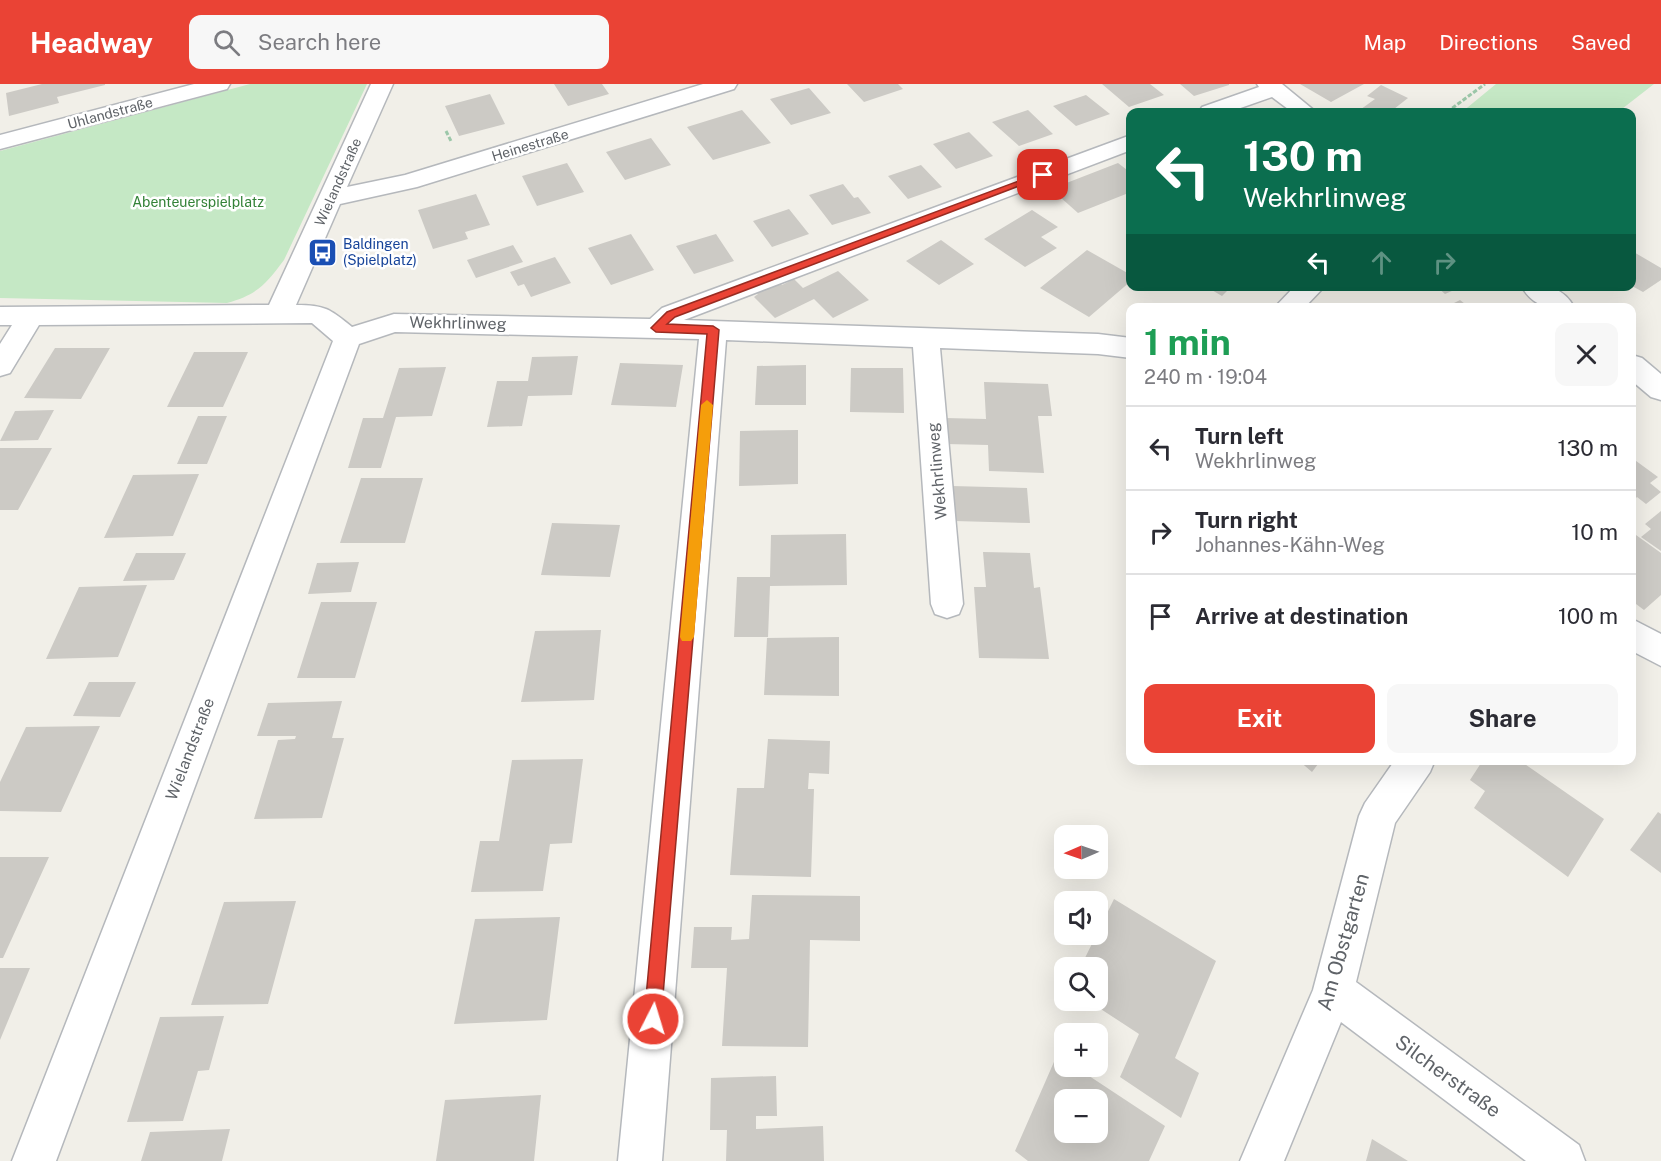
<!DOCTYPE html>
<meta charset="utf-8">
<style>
:root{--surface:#fff;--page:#f7f7f7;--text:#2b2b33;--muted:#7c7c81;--line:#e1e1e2;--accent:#ea4335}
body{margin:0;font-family:"Public Sans",sans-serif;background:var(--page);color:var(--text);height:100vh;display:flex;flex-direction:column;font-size:22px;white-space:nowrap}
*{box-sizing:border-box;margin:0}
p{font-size:20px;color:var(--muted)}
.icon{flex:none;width:33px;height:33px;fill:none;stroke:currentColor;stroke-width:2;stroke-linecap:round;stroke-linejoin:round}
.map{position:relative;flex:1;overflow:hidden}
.side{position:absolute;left:1126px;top:219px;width:510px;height:462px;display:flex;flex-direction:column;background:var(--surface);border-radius:12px;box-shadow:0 6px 24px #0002}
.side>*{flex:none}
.guide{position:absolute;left:1126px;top:24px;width:510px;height:183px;border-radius:12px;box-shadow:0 6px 24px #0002;background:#0b6e4f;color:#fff;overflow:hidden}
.needle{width:39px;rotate:268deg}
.tools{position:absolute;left:1054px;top:741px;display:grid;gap:12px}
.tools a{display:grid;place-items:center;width:54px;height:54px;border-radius:12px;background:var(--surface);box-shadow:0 6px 24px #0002;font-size:30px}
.pin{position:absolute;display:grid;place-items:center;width:51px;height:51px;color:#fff;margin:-26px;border-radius:12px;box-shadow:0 3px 9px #0006}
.me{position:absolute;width:66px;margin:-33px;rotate:5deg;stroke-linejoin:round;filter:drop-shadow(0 0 4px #0008)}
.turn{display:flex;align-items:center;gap:21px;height:126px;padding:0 18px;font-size:27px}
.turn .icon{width:78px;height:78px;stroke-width:2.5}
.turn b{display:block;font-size:42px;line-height:51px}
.lanes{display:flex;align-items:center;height:57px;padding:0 18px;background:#0003;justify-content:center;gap:30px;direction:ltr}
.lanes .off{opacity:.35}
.round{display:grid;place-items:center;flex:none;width:63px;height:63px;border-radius:12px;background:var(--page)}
.headline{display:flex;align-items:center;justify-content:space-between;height:102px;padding:0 18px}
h1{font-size:36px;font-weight:700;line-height:45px;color:#1e9e55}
.button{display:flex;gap:12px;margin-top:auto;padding:12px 18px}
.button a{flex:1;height:69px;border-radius:12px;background:var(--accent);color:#fff;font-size:24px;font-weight:700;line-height:69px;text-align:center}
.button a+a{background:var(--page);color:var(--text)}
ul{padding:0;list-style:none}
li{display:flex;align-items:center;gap:18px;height:84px;padding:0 18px;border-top:2px solid var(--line)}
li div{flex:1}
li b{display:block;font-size:22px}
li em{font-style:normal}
header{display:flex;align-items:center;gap:36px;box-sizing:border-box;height:84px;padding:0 30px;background:var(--accent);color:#fff}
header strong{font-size:28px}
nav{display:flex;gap:33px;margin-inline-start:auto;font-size:21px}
.search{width:420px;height:54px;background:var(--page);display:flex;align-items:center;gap:15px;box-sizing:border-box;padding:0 21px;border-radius:12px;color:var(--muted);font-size:22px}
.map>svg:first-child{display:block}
.green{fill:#c5e8c5}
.building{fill:#cccac5;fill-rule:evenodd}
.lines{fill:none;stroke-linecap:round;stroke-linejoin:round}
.street-casing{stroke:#b5b8bc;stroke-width:3}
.path{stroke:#9cc7a9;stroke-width:3;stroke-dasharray:4.5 2;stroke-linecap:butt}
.street{fill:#fff;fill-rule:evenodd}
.route{fill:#ea4335;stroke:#982c22;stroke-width:1.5}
.slow{fill:#f59e0b}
.labels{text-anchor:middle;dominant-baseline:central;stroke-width:5;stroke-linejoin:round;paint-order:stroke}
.far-street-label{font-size:14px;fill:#5f6368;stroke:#fff}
.far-park-label{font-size:14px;fill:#348238;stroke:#fff}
.far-transit-label{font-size:14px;fill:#164399;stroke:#fff;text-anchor:start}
.street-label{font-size:16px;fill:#5f6368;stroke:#fff}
.near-street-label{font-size:20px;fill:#5f6368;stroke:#fff}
</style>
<header>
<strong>Headway</strong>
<div class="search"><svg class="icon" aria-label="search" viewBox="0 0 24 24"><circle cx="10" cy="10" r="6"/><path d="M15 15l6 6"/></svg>Search here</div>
<nav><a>Map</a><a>Directions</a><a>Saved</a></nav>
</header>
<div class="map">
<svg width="1661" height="1077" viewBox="0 0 1661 1077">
<rect width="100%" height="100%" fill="#f1efe8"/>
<path class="green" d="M250 0H367L284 176C266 200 257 211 227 219L0 214V67Z
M1496 0H1654L1618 28H1462Z"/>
<path class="building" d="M42 0H105V1L57 13 59 19 9 32 6 9Z
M554 0H602L609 10 568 22Z
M847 0H898L903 5 864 18Z
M1102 0H1150L1164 11 1129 23Z
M1180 0H1229V1L1194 12Z
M1300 0H1364L1331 18Z
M1381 1 1408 14 1394 25 1403 28H1357L1375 15 1367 12Z
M809 4 831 29 791 41 770 15Z
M490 10 505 40 459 52 445 22Z
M1086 11 1110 30 1076 42 1053 22Z
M742 26 771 59 713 76 687 43Z
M1028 26 1053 50 1019 62 992 38Z
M969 48 993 72 956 85 933 60Z
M651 54 671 81 625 96 606 68Z
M567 79 584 108 537 122 522 92Z
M1118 79 1131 89V108L1078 129 1051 105Z
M921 81 942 103 908 115 888 92Z
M843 100 854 114 858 113 871 129 832 141 809 111Z
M476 110 490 141 465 148 468 155 433 165 418 126Z
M789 125 809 150 772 163 753 137Z
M1032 126 1058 143 1041 153 1057 164 1025 183 984 155Z
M631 150 654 186 611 201 588 164Z
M716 150 734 177 694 190 676 162Z
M941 156 974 180 939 201 906 177Z
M513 161 523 178 476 194 467 176Z
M1087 166 1131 191V197L1089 233 1040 204Z
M1632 167 1661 184V196L1643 208 1632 202Z
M555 173 571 199 531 213 524 200 518 202 510 188Z
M838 187 869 216 833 234 814 215 775 234 754 213 758 210 754 206 776 196 782 201 794 195 803 204Z
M1205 202H1237L1234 206 1230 204 1222 212Z
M1436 202H1463L1445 210Z
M1460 216 1470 224H1444Z
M55 264H110L81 315 24 314Z
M194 268H248L223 323H167Z
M578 272 572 311 528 312 522 342 487 343 497 297H528L532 273Z
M620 279 683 281 676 323 611 321Z
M806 281V321H755L757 282Z
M446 283 432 332 396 333 381 384H348L363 334H383L399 284Z
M851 284H903L904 329 850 328Z
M984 298 1048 300 1052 332H1038L1044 389 989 387 988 361 946 360 945 334 986 335Z
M54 326 38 356 0 357 15 327Z
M198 332H227L207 380H177Z
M798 346V400L739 402 740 347Z
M0 364H52L18 426H0Z
M1632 374 1658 393 1650 399 1661 408 1646 420 1637 413 1634 416 1632 414Z
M199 390 173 452 104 454 133 391Z
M361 394H423L405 459H340Z
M952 402 1027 404 1030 439 954 437Z
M1661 427V467L1641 453 1651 445 1645 440Z
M552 439 620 441 610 493 541 491Z
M846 450 847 501 770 502 768 553H734L737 493H770L771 451Z
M1636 451 1661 469V511L1644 526 1632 517V454Z
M983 468 1030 469 1034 504 1040 503 1049 575 979 574 974 503H986Z
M136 469H186L174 496 123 497Z
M359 478 351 508 308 510 317 479Z
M147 501 118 573 46 575 79 503Z
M321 518H377L355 594H297Z
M601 546 594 616 521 618 535 547Z
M839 553V612L764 611 767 554Z
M89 598H136L120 633 73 632Z
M342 617 332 654H344L322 734 254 735 278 656 295 655 296 652H257L268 619Z
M100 642 61 728 0 727V698L26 643Z
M768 655 830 657 829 690 809 689 808 705H814L811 793 730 791 737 704H764Z
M583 675 572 759 550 760 543 807 471 808 480 757H499L512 676Z
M1298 676H1321L1312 688Z
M1483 676H1519L1604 735 1568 793 1474 724 1485 707 1470 696Z
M1658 728 1661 730V789L1630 766Z
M0 773H49L3 874H0Z
M752 811 860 812V857L810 856 808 963 722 962 727 884H691L694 843H732L731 856 749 855Z
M1114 815 1216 877 1175 974 1199 989 1181 1034 1120 993 1139 950 1087 916H1098V884H1080Z
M296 817 268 920 191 921 224 818Z
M560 833 547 936 454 940 475 835Z
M0 884H30L0 956Z
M224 932 209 986 198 987 183 1037 127 1038 160 933Z
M1057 971 1065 977V982H1074L1165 1042 1149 1077H1028L1015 1067ZM1065 1016H1098V1048H1065Z
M776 992 777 1032H756V1045L823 1042 824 1077H726L727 1046H710L711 994Z
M541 1011 534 1077H436L445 1016Z
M230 1045 222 1077H141L150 1048Z
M1372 1055 1408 1077H1366Z"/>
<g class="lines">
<defs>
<path id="street" d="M194 0H230L227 5 0 65V51Z
M371 0H393L347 103 405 91 703 0H737L734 5 417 103 340 120 296 221C325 221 330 225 352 243L394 230 650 235 662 224 1131 51V66L684 236 1098 250 1131 254V274L1098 270 940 264 963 520 959 530 947 534 935 530 931 520 913 263 726 256 662 1077H618L699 255 395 248 359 260 56 1077H12L333 257 312 239 39 241 10 289 0 292V260L12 241H0V223L269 221Z
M1257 0H1282L1316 28H1292L1272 13 1229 28H1199L1202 23 1259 3Z
M1295 202H1325L1304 224H1274Z
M1521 202C1545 202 1561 200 1575 224 1551 224 1536 226 1521 202Z
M1632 271 1642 274 1661 290V316L1651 313 1632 297Z
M1632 535 1661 550V582L1632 567Z
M1395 676H1435L1430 688 1395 739 1356 898 1579 1061 1585 1077H1526L1341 938 1284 1077H1240L1313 906 1359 732 1365 719Z"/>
</defs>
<use href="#street" class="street-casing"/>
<path class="path" d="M1447 28 1485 0
M446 47 451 57"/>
<use href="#street" class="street"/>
</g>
<path class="route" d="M1040 89 1048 91 675 233 667 240 713 242 719 246 661 935 659 941 653 943 647 941 644 935 707 250 656 248 651 244 667 228Z"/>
<path class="slow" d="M707 316 713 321 694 553 691 557H682L680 553 701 321Z"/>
<defs>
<symbol id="bus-square" viewBox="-11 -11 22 22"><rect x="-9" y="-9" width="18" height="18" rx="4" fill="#1a4fb4" stroke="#fff"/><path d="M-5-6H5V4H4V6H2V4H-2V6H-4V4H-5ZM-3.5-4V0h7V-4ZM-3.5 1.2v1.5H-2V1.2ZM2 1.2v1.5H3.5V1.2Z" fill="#fff"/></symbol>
</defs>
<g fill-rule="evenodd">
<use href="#bus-square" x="306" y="152" width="33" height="33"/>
</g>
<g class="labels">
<g class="far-street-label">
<text transform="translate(110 29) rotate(-15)">Uhlandstraße</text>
<text transform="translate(530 61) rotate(-17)">Heinestraße</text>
<text transform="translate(338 98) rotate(-66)">Wielandstraße</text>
</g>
<g class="far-park-label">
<text x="198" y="118">Abenteuerspielplatz</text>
</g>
<g class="far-transit-label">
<text x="343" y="160">Baldingen<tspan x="343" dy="16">(Spielplatz)</tspan></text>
</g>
<g class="street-label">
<text transform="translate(458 239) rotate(1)">Wekhrlinweg</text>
<text transform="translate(937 387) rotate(-95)">Wekhrlinweg</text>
<text transform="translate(190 665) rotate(-69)">Wielandstraße</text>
</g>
<g class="near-street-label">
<text transform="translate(1343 858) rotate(-74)">Am Obstgarten</text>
<text transform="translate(1448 992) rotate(36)">Silcherstraße</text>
</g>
</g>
</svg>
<div class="tools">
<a><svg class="needle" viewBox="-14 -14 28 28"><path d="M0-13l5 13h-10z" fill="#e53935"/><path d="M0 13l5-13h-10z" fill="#7c7c81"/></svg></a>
<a><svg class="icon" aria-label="sound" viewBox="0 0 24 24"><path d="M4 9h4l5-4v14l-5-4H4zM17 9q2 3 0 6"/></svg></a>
<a><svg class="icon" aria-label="search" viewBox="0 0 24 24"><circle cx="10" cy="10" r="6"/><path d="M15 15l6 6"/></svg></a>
<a>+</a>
<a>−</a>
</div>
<div class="pin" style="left:1043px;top:91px;background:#d93025"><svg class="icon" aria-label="arrive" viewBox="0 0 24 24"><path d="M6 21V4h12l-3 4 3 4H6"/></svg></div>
<svg class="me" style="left:653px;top:935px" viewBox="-20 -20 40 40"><circle r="17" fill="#ea4335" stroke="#fff" stroke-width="3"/><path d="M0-11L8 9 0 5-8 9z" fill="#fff"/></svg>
<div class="guide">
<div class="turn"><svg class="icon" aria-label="left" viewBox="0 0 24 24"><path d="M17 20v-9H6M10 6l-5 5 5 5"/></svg><div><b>130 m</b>Wekhrlinweg</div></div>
<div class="lanes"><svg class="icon" aria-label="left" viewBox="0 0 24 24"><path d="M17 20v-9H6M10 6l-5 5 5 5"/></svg><svg class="icon off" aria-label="ahead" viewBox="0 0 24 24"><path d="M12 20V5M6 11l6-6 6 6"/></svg><svg class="icon off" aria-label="right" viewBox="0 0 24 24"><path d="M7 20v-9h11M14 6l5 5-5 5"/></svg></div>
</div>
<section class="side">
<div class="headline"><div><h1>1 min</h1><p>240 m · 19:04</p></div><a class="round"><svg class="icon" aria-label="close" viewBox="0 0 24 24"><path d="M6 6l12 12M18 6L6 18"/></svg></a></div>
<ul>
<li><svg class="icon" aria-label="left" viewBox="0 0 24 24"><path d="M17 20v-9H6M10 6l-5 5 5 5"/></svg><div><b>Turn left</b><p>Wekhrlinweg</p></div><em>130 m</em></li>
<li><svg class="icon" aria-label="right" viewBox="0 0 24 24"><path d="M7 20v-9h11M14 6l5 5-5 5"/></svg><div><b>Turn right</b><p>Johannes-Kähn-Weg</p></div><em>10 m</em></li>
<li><svg class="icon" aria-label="arrive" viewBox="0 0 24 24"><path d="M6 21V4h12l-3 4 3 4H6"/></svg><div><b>Arrive at destination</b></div><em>100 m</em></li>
</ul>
<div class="button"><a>Exit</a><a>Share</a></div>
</section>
</div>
